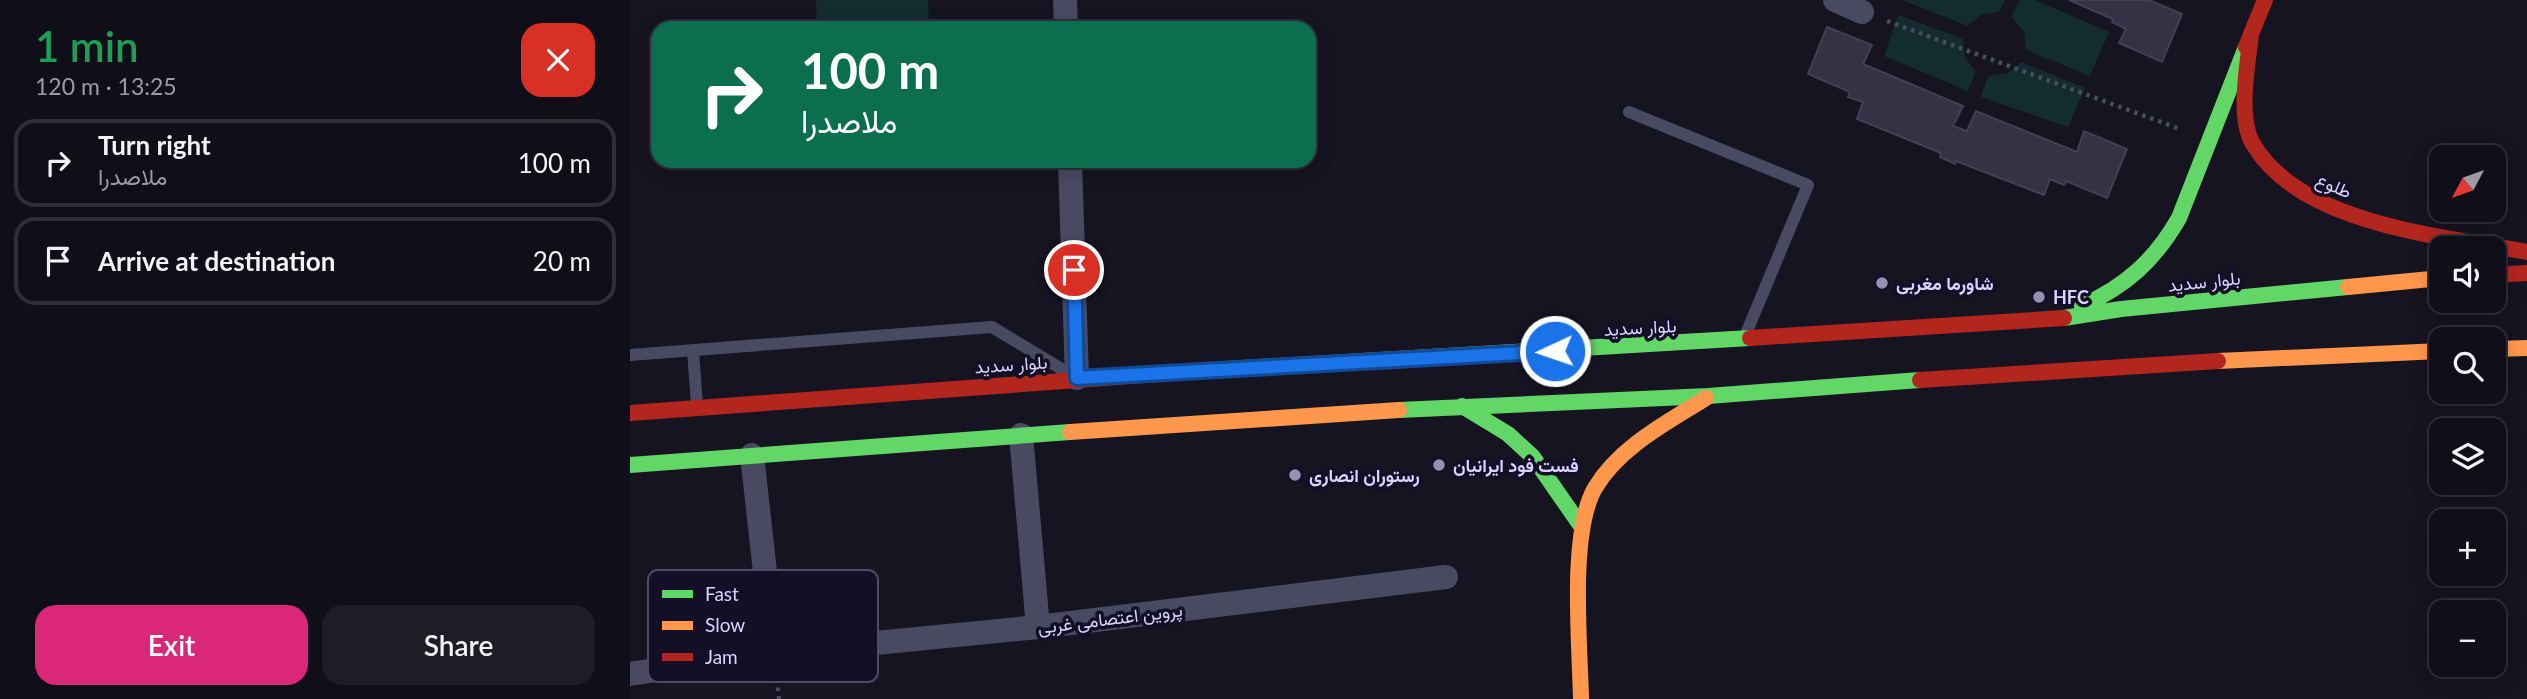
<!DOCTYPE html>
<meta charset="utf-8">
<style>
:root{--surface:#100f19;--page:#1e1d26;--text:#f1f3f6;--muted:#9c9ca2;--line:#302f38;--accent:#db2777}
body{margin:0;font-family:Lato,Vazirmatn,sans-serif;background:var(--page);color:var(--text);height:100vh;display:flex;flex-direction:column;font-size:26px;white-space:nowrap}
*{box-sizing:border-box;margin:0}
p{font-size:23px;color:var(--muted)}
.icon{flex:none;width:38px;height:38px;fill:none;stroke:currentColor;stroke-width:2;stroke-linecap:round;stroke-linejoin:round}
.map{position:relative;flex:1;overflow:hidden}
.side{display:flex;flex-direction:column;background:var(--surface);width:630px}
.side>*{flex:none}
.hud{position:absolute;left:21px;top:21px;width:665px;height:147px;border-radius:21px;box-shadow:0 4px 18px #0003,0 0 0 2px var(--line);background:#0b6e4f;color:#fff;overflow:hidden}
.needle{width:46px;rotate:229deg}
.fabs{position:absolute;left:1799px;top:145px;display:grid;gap:14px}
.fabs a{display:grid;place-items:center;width:77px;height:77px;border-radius:14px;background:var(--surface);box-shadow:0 4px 18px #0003,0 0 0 2px var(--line);font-size:35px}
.pin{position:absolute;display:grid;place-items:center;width:60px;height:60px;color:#fff;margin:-30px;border:4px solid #fff;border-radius:50%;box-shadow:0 2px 7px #0007}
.me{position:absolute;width:77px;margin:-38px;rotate:267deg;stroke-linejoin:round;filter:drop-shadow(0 0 5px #0008)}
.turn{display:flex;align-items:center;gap:24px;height:147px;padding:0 35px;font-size:32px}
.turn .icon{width:91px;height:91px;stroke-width:2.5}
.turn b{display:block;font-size:49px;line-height:60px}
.round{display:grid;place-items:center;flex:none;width:74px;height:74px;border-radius:21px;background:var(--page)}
.head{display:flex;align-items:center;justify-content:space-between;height:119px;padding:0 35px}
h1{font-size:42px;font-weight:600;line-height:52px;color:#1e9e55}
.cta{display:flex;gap:14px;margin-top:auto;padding:14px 35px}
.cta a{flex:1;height:80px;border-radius:21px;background:var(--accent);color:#fff;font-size:28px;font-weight:600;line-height:80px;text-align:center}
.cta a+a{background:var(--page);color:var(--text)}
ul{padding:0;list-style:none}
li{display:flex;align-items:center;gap:21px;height:88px;margin:0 14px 10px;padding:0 21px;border:4px solid var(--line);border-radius:21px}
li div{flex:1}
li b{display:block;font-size:26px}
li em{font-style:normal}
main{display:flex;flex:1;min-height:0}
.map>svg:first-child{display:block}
.green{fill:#132c2d}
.building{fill:#343243;stroke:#433f54;stroke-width:2}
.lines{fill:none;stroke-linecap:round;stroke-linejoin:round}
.path{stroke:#44505f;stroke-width:4.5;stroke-dasharray:3.5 5;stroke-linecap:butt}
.lane{stroke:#4a4962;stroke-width:12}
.street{stroke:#4a4962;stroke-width:24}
.fast{stroke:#63d668;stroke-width:16}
.slow{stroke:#ff974d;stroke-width:16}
.jam{stroke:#b3261e;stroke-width:16}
.route-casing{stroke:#114b97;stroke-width:18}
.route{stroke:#1a73e8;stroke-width:12}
.poi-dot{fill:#9591b1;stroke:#130f26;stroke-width:2.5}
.labels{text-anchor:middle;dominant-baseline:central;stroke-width:7;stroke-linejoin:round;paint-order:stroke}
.street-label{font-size:18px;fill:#d9d4ff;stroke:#130f26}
.poi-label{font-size:18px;font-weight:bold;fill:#d9d4ff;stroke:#130f26;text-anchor:start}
.key{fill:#130f26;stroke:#4e4a67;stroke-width:2}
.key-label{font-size:19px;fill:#d9d4ff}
</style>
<main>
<section class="side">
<div class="head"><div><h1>1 min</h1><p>120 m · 13:25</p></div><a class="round" style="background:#d93025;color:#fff"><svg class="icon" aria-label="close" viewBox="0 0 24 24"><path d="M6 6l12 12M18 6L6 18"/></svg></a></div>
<ul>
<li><svg class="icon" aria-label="right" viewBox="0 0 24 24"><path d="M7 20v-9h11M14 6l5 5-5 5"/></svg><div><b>Turn right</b><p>ملاصدرا</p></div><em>100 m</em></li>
<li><svg class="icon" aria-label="arrive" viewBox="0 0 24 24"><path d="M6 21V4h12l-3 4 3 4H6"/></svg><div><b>Arrive at destination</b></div><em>20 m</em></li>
</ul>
<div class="cta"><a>Exit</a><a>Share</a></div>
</section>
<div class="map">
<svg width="1897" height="699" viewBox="0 0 1897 699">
<rect width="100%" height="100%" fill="#161421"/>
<path class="green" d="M186 0H298L299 28H187Z
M1272 0H1375L1369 12 1351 15 1338 26Z
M1390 0H1405L1479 32 1460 76 1396 50 1394 31 1381 17Z
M1268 15 1333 39 1335 58 1346 71 1338 91 1254 56Z
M1391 62 1455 88 1438 127 1351 97 1358 76 1378 73Z"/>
<path class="building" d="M1439 0H1519L1552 14 1532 62 1489 43 1496 29 1482 22 1483 19Z
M1197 27 1242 45 1233 64 1333 106 1323 126 1337 131 1346 111 1447 152 1454 131 1497 149 1477 198 1436 181 1434 185 1420 179 1414 195 1326 161 1325 164 1310 157 1311 153 1227 119 1233 102 1218 97 1220 92 1178 74Z"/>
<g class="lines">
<path class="path" d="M1257 21 1550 129
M147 679 149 699"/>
<path class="lane" d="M999 112 1178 185 1115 336
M63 350 67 406
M0 355 362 327 435 371"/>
<path class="street" d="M435 0 436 28
M1205 0 1232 12
M440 161 447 378
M391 435 408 627
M122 455 144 653
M0 674 144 653 408 627 816 577"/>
<path class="fast" d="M1452 306C1496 286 1525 260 1549 218L1616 47
M1434 318 1491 309 1718 287
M596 369 1120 338
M832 406 878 434 903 457 951 526
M769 410 1078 396 1290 380
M0 465 440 432"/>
<path class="slow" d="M1718 287 1811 278
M1864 349 1897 348
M1588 361 1811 351
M440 432 769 410
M951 699C950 645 939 533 965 488 989 447 1038 422 1076 398"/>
<path class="jam" d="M1621 34 1635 0
M1616 47 1621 34C1618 64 1607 117 1623 144 1671 225 1812 236 1897 252
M1864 275 1897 273
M1120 338 1434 318
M1290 380 1588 361
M0 413 596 369"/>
</g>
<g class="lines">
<defs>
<path id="route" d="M444 270 447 378 925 351"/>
</defs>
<use href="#route" class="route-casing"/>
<use href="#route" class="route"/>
</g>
<g class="poi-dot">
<circle cx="1252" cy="283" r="7"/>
<circle cx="1409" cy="297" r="7"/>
<circle cx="809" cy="465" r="7"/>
<circle cx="665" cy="475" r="7"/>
</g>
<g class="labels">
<g class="street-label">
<text transform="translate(1704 185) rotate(24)">طلوع</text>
<text transform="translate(1574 281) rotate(-6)">بلوار سدید</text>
<text transform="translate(1010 327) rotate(-3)">بلوار سدید</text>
<text transform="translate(381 364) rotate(-4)">بلوار سدید</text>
<text transform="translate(480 618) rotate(-7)">پروین اعتصامی غربی</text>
</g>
<g class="poi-label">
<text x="1266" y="283">شاورما مغربی</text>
<text x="1423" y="297">HFC</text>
<text x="823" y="465">فست فود ایرانیان</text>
<text x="679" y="475">رستوران انصاری</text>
</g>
</g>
<rect x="18" y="570" width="230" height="112" rx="10" class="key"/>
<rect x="32" y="590" width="31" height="8" fill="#63d668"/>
<rect x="32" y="621" width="31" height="9" fill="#ff974d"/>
<rect x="32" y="653" width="31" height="8" fill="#b3261e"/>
<g class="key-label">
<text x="75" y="601">Fast</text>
<text x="75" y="632">Slow</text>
<text x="75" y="664">Jam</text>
</g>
</svg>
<div class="fabs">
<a><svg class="needle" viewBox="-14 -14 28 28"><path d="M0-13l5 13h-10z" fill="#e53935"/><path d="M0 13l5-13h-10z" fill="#9c9ca2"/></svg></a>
<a><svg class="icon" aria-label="sound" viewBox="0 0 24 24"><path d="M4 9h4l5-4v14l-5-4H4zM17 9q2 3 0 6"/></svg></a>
<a><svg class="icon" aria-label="search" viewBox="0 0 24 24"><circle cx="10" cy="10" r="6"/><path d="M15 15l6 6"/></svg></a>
<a><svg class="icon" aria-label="layers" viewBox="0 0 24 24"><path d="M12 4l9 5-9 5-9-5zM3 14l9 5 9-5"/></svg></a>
<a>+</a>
<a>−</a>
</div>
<div class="pin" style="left:444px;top:270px;background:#d93025"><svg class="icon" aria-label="arrive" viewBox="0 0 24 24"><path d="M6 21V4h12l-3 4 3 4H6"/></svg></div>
<svg class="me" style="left:925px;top:351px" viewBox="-20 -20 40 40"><circle r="17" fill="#1a73e8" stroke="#fff" stroke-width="3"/><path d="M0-11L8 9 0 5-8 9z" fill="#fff"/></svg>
<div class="hud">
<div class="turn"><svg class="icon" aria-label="right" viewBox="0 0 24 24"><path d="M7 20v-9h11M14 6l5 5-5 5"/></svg><div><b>100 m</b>ملاصدرا</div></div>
</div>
</div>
</main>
